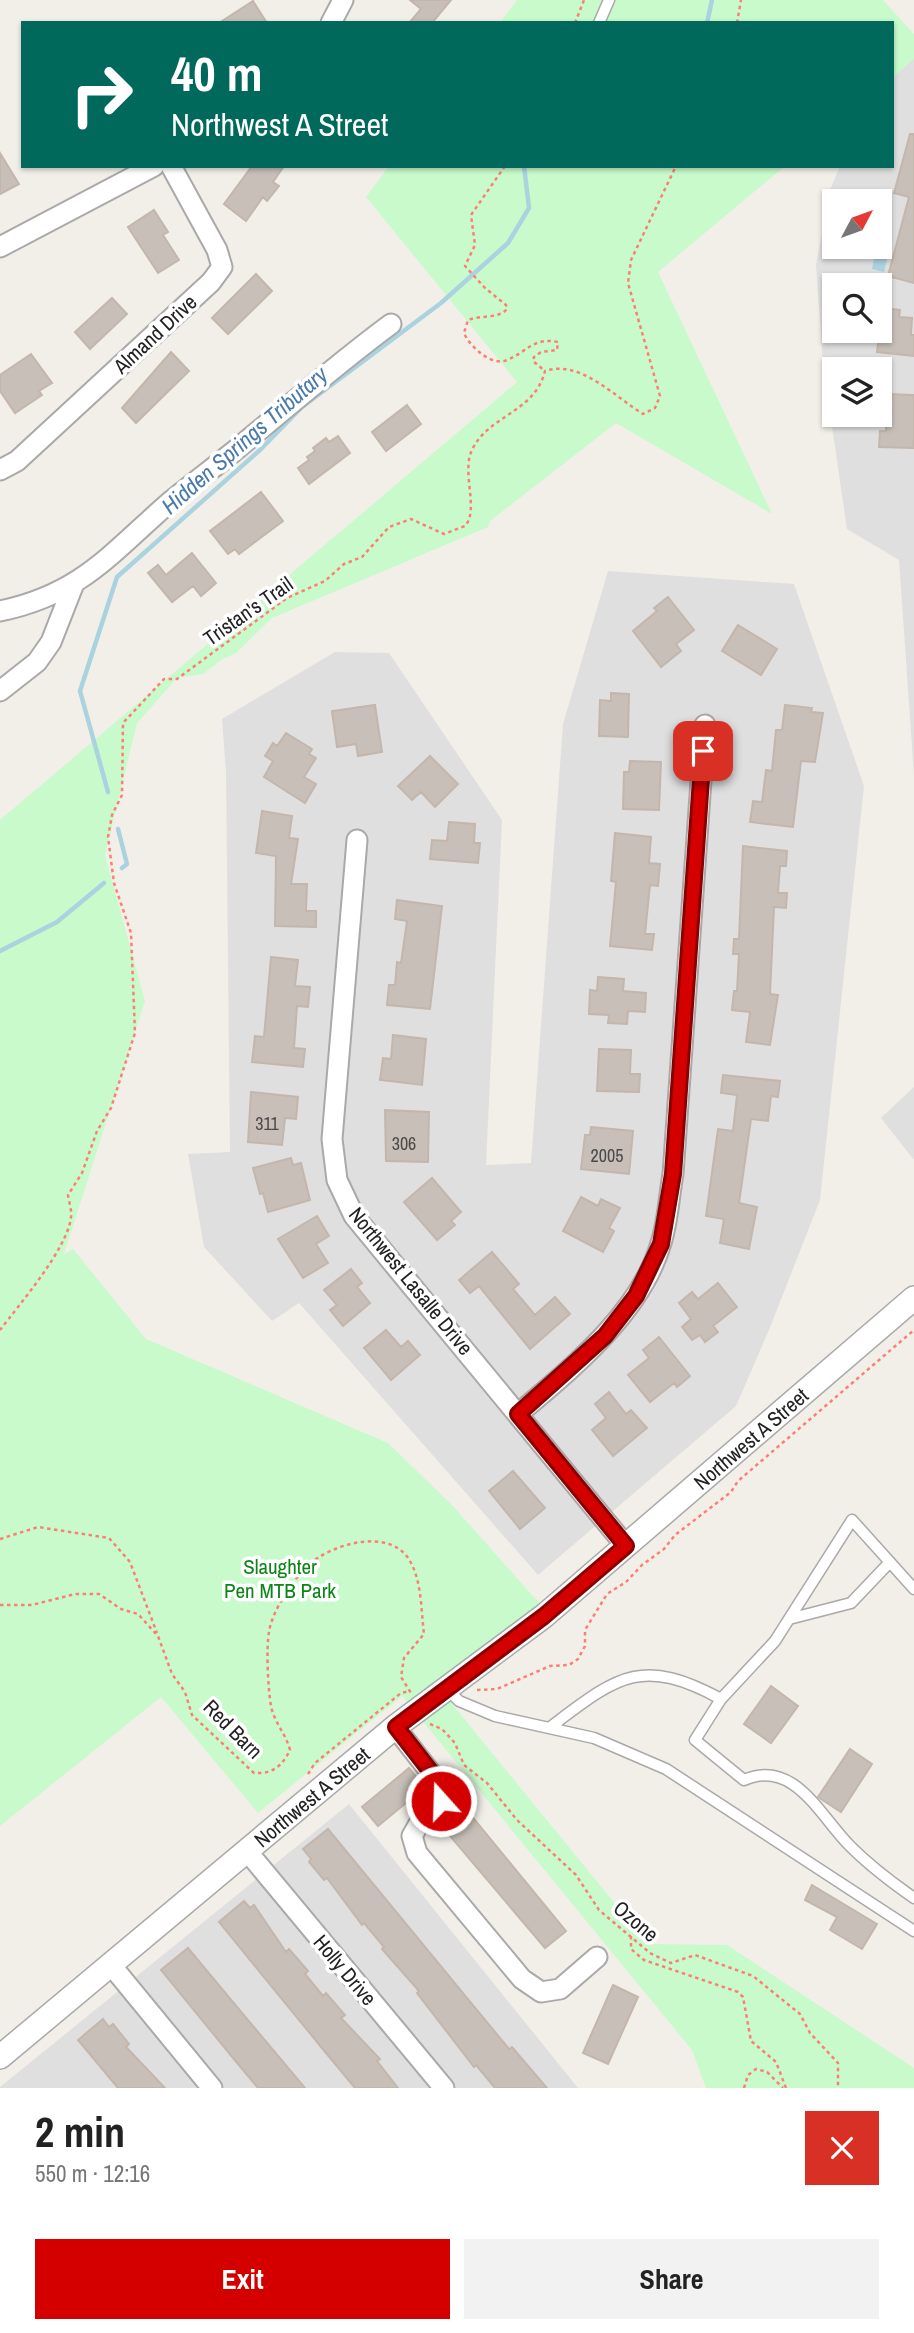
<!DOCTYPE html>
<meta charset="utf-8">
<style>
:root{--surface:#fff;--page:#f2f2f2;--text:#222;--muted:#767676;--accent:#d40000}
body{margin:0;font-family:"Archivo Narrow",sans-serif;background:var(--page);color:var(--text);height:100vh;display:flex;flex-direction:column;font-size:26px;white-space:nowrap}
*{box-sizing:border-box;margin:0}
p{font-size:23px;color:var(--muted)}
.icon{flex:none;width:38px;height:38px;fill:none;stroke:currentColor;stroke-width:2;stroke-linecap:round;stroke-linejoin:round}
.map{position:relative;height:2088px;overflow:hidden}
.panel{display:flex;flex-direction:column;background:var(--surface);flex:1}
.panel>*{flex:none}
.banner{position:absolute;left:21px;top:21px;width:873px;height:147px;border-radius:0px;box-shadow:0 2px 5px #0004;background:#00695c;color:#fff;overflow:hidden}
.needle{width:46px;rotate:49deg}
.buttons{position:absolute;left:822px;top:189px;display:grid;gap:14px}
.buttons a{display:grid;place-items:center;width:70px;height:70px;border-radius:0px;background:var(--surface);box-shadow:0 2px 5px #0004;font-size:35px}
.pin{position:absolute;display:grid;place-items:center;width:60px;height:60px;color:#fff;margin:-30px;border-radius:14px;box-shadow:0 4px 10px #0006}
.me{position:absolute;width:77px;margin:-38px;rotate:340deg;stroke-linejoin:round;filter:drop-shadow(0 0 5px #0008)}
.turn{display:flex;align-items:center;gap:24px;height:147px;padding:0 35px;font-size:32px}
.turn .icon{width:91px;height:91px;stroke-width:2.5}
.turn b{display:block;font-size:49px;line-height:60px}
.round{display:grid;place-items:center;flex:none;width:74px;height:74px;border-radius:0px;background:var(--page)}
.overview{display:flex;align-items:center;justify-content:space-between;height:119px;padding:0 35px}
h1{font-size:42px;font-weight:700;line-height:52px}
.action{display:flex;gap:14px;margin-top:auto;padding:14px 35px}
.action a{flex:1;height:80px;border-radius:0px;background:var(--accent);color:#fff;font-size:28px;font-weight:700;line-height:80px;text-align:center}
.action a+a{background:var(--page);color:var(--text)}
.map>svg:first-child{display:block}
.residential{fill:#e0dfdf;fill-rule:evenodd}
.park{fill:#c8facc}
.water{fill:#aad3df}
.lines{fill:none;stroke-linecap:round;stroke-linejoin:round}
.stream{stroke:#aad3df;stroke-width:4.5}
.building{fill:#c7bfb8;stroke:#c4b6ab;stroke-width:2}
.service-casing{stroke:#a9a9a9;stroke-width:13}
.minor-casing{stroke:#a9a9a9;stroke-width:23}
.tertiary-casing{stroke:#a9a9a9;stroke-width:26}
.path{stroke:#fa8072;stroke-width:2.5;stroke-dasharray:3.5 3.5;stroke-linecap:butt}
.service{stroke:#fff;stroke-width:10}
.minor{stroke:#fff;stroke-width:19}
.tertiary{stroke:#fff;stroke-width:23}
.route-casing{stroke:#8a0000;stroke-width:18}
.route{stroke:#d40000;stroke-width:12}
.labels{text-anchor:middle;dominant-baseline:central;stroke-width:7;stroke-linejoin:round;paint-order:stroke}
.number-label{font-size:18px;fill:#4b4948}
.street-label{font-size:21px;fill:#222;stroke:#fff}
.park-label{font-size:21px;fill:#0c8416;stroke:#fff}
.water-label{font-size:23px;font-style:italic;fill:#4a7aab;stroke:#fff}
</style>
<div class="map">
<svg width="914" height="2088" viewBox="0 0 914 2088">
<rect width="100%" height="100%" fill="#f2efe9"/>
<path class="residential" d="M914 36V775L899 560 847 529 823 365 816 265 830 190 840 166H892L893 69ZM835 201H880V247H835ZM835 285H880V331H835ZM835 369H880V415H835Z
M608 571 794 584 864 786 820 1200 769 1330 736 1406 538 1575 299 1303 272 1321 204 1247 188 1154 230 1152 226 772 222 719 335 652 389 653 502 820 486 1165 531 1163 563 724Z
M914 1087V1160L881 1118Z
M349 1804 578 2088H0V2087Z"/>
<path class="park" d="M517 0H883L914 34V59L893 77 892 23H500Z
M389 166H785L658 272 772 514 616 423 490 521 488 527 272 618 236 653 221 660 203 674 177 678 137 723 105 855 145 1001 64 1254 73 1249 146 1339 388 1443 453 1506 541 1605 435 1683 648 1944 727 1945 914 2068V2088H706L692 2050 402 1696 258 1813 161 1697 0 1826V820L517 382 366 197Z"/>
<path class="water" d="M880 243 890 245 884 272 872 269 876 247H880Z"/>
<g class="lines">
<path class="stream" d="M707 23 712 0
M108 792 80 691 117 577 260 450 302 407 441 303 508 243 529 208 524 166
M118 829 127 864 122 868
M0 951 57 922 104 883"/>
</g>
<path class="building" d="M410 0H451L432 23H409L421 9Z
M253 1 267 23H219Z
M910 134H914V283L888 276 909 197 894 193Z
M0 153 19 184 0 194Z
M252 166H284L273 182 279 186 267 201 263 197 246 221 224 204Z
M154 210 168 232 163 235 179 260 158 273 128 227Z
M256 274 272 291 228 334 212 318Z
M112 298 127 314 90 349 75 332Z
M882 308 900 310 899 317 912 318 911 335H914V356L877 352Z
M171 352 189 371 136 423 122 408Z
M31 354 52 383 39 391 42 395 15 413 0 391V375Z
M887 394 914 395V448L879 447 880 431H886Z
M407 405 421 424 386 451 372 432Z
M338 436 350 453 309 484 298 468 309 460 307 457 315 451 313 448 326 438 329 442Z
M261 492 283 521 239 554 235 549 228 554 210 531Z
M192 553 216 583 201 596 193 586 172 602 148 573 158 565 166 575Z
M668 597 694 630 676 644 681 651 661 667 633 631 657 611 654 608Z
M738 625 777 649 761 675 722 651Z
M611 693 629 694 628 737 599 736 600 700 611 701Z
M375 705 382 752 358 756 356 744 337 747 332 711Z
M785 705 812 708 811 712 823 713 815 762 801 761 793 827 750 822 753 801 762 802 766 770 772 771 776 730H782Z
M286 733 312 749 309 754 316 758 304 777 316 784 305 803 264 777 273 761 265 756 273 743 277 746Z
M430 756 458 784 435 807 421 792 412 800 398 786Z
M630 761 661 762 659 810 623 809 624 772H629Z
M262 811 292 816 289 838 298 839 291 884H307L306 911H316V927L275 926 276 856 256 853Z
M449 822 475 824 474 843H480L478 863 430 859 432 840 447 841Z
M615 833 651 837 649 863 660 864 658 886 650 885 645 934H654L652 950 610 946 616 882 611 881Z
M743 846 787 851 786 866H780L778 893H787L786 908 774 907 770 994 778 995 770 1045 746 1042 750 1012 732 1010 734 991H737L739 954H733L734 939H739Z
M397 900 442 906 430 1009 387 1005 389 985H395L397 962 401 963 407 921 395 919Z
M271 957 298 960 295 986 310 987 308 1007 297 1006 294 1048 305 1049 303 1067 252 1062 255 1036 264 1037Z
M598 977 624 979 623 991 646 993 645 1012 628 1011 627 1024 608 1023 609 1015 589 1014 590 990 597 991Z
M393 1035 426 1039 422 1085 380 1080 383 1058 391 1059Z
M599 1049 631 1050 630 1074H640L639 1092 597 1091Z
M723 1075 780 1081 778 1097 771 1096 768 1121 751 1119 739 1203 757 1207 749 1249 720 1243 724 1219 706 1216 718 1129 733 1131 737 1095 721 1093Z
M251 1092 298 1097 296 1119 285 1118 282 1145 248 1142Z
M385 1110 429 1112 428 1162 386 1161Z
M591 1127 633 1131 629 1174 581 1169 585 1135H590Z
M291 1158 293 1165 301 1163 310 1200 268 1212 263 1193 260 1194 253 1168Z
M432 1178 461 1212 451 1221 455 1225 437 1240 404 1202Z
M581 1197 598 1206 601 1199 620 1208 609 1228 614 1231 603 1252 563 1231Z
M317 1216 329 1236 316 1244 328 1263 303 1278 278 1239Z
M492 1252 519 1284 513 1289 535 1315 555 1297 570 1314 530 1349 479 1286 470 1293 459 1280Z
M351 1269 362 1283 357 1287 370 1303 343 1326 330 1310 337 1305 324 1290Z
M718 1283 737 1307 713 1326 718 1332 705 1342 700 1335 692 1340 682 1327 691 1319 679 1303 692 1292 698 1299Z
M386 1330 401 1347 408 1341 420 1355 391 1380 364 1348Z
M659 1337 690 1376 677 1387 674 1383 650 1402 628 1375 649 1358 643 1350Z
M609 1392 626 1414 631 1410 647 1428 613 1456 592 1430 606 1418 595 1404Z
M513 1471 545 1508 520 1529 489 1491Z
M771 1686 798 1706 771 1743 744 1724Z
M850 1749 872 1764 841 1812 818 1797Z
M409 1768 425 1787 378 1826 362 1807Z
M465 1808 566 1931 545 1948 450 1836 444 1826Z
M328 1829 509 2049 512 2047 547 2088H495L476 2065 474 2067 417 1993 419 1991 382 1949 384 1947 364 1923 362 1925 327 1878 324 1880 309 1862 311 1859 303 1849Z
M812 1885 877 1924 862 1949 830 1930 837 1917 805 1900Z
M244 1901 250 1908 254 1905 286 1952 289 1949 308 1971 305 1974 323 1996 326 1993 345 2015 341 2018 380 2059 377 2061 398 2088H355L326 2053 219 1922Z
M188 1948 217 1983 305 2088H258L233 2058 161 1970Z
M613 1985 638 1997 608 2064 583 2053Z
M103 2019 109 2027 113 2024 129 2044 126 2047 165 2088H118L78 2040Z"/>
<g class="lines">
<defs>
<path id="service" d="M599 23 609 0
M789 1619 851 1603 890 1562
M447 1689 459 1701 495 1716 594 1738 666 1769 914 1931
M721 1699 775 1641 852 1520 914 1589
M549 1728C617 1677 640 1655 721 1699L695 1740 744 1780C794 1758 820 1816 850 1846 869 1865 891 1882 914 1898"/>
<path id="minor" d="M331 23 343 0
M0 247 154 166
M0 470 17 461 211 282 222 267 217 250 171 166
M0 611C82 594 112 552 171 501 193 483 216 466 238 448 289 406 338 363 391 324
M0 691 37 662 51 642 73 586
M357 840 332 1139 337 1180 354 1216 626 1546
M518 1414C571 1369 641 1313 661 1243 668 1221 669 1196 673 1174L705 725
M395 1727 441 1786V1801L420 1822 412 1836 417 1853 522 1979 541 1992 560 1989 597 1957
M247 1851 444 2088
M111 1965 212 2088"/>
<g id="tertiary">
<path id="s1" d="M0 2057 395 1727 544 1616 914 1298"/>
</g>
</defs>
<use href="#service" class="service-casing"/>
<use href="#minor" class="minor-casing"/>
<use href="#tertiary" class="tertiary-casing"/>
<path class="path" d="M575 23 584 0
M737 23 741 0
M505 166 471 215 475 245 465 266 485 288 506 305 507 309C499 319 480 315 468 320L464 333C469 346 492 367 507 360 527 352 533 337 558 342L557 350 541 352 534 357 533 361 545 371
M0 1330C19 1305 68 1248 71 1217 72 1211 69 1202 68 1195L82 1173 97 1131 111 1108 135 1033 131 933 114 883 108 837 112 815 122 795 123 723 164 679H177L287 598 325 581 344 564 362 557 389 527 411 519 444 534 465 526C480 510 460 470 473 448 490 415 535 412 545 371 580 359 615 397 643 414L655 408 660 396 628 283 631 260 676 166
M0 1539 38 1527 109 1538 130 1562 157 1633
M0 1605H32L75 1594H99L121 1609 138 1614 158 1636 172 1674 185 1692 192 1715 254 1773C273 1774 282 1766 290 1750 286 1734 274 1722 271 1706 268 1689 266 1649 269 1632 272 1611 292 1582 306 1567 330 1544 390 1526 410 1561 422 1582 421 1611 424 1634L404 1658 401 1677 411 1693
M477 1690 497 1689 550 1666 569 1665 578 1659 585 1646V1630L607 1594 626 1582 642 1565 664 1549 675 1535 731 1492 738 1481 914 1330
M430 1724 442 1729 455 1743 464 1765 487 1783 517 1820 576 1875 599 1910 650 1953 671 1963 695 1955 753 1976 800 2014 810 2033 838 2063V2088
M308 1774 315 1763 401 1693 410 1691
M631 1936V1949L644 1960 738 1992 743 1997 751 2041 776 2062 786 2088
M744 2088 748 2075 756 2069 767 2072 783 2088"/>
<use href="#service" class="service"/>
<use href="#minor" class="minor"/>
<use href="#tertiary" class="tertiary"/>
</g>
<g class="lines">
<defs>
<path id="route" d="M441 1801 442 1786 396 1727 544 1616 626 1546 518 1414 605 1336 636 1296 661 1244 673 1174 703 751"/>
</defs>
<use href="#route" class="route-casing"/>
<use href="#route" class="route"/>
</g>
<g class="labels">
<g class="number-label">
<text x="267" y="1123">311</text>
<text x="404" y="1143">306</text>
<text x="607" y="1155">2005</text>
</g>
<g class="street-label">
<text transform="translate(155 334) rotate(-43)">Almand Drive</text>
<text transform="translate(248 611) rotate(-35)">Tristan's Trail</text>
<text transform="translate(411 1281) rotate(51)">Northwest Lasalle Drive</text>
<text stroke="none"><textPath href="#s1" startOffset="973">Northwest A Street</textPath></text>
<text transform="translate(233 1729) rotate(45)">Red Barn</text>
<text stroke="none"><textPath href="#s1" startOffset="406">Northwest A Street</textPath></text>
<text transform="translate(636 1921) rotate(40)">Ozone</text>
<text transform="translate(345 1970) rotate(50)">Holly Drive</text>
</g>
<g class="park-label">
<text x="280" y="1566">Slaughter<tspan x="280" dy="24">Pen MTB Park</tspan></text>
</g>
<g class="water-label">
<text transform="translate(244 440) rotate(-41)">Hidden Springs Tributary</text>
</g>
</g>
</svg>
<div class="buttons">
<a><svg class="needle" viewBox="-14 -14 28 28"><path d="M0-13l5 13h-10z" fill="#e53935"/><path d="M0 13l5-13h-10z" fill="#767676"/></svg></a>
<a><svg class="icon" aria-label="search" viewBox="0 0 24 24"><circle cx="10" cy="10" r="6"/><path d="M15 15l6 6"/></svg></a>
<a><svg class="icon" aria-label="layers" viewBox="0 0 24 24"><path d="M12 4l9 5-9 5-9-5zM3 14l9 5 9-5"/></svg></a>
</div>
<div class="pin" style="left:703px;top:751px;background:#d93025"><svg class="icon" aria-label="arrive" viewBox="0 0 24 24"><path d="M6 21V4h12l-3 4 3 4H6"/></svg></div>
<svg class="me" style="left:441px;top:1801px" viewBox="-20 -20 40 40"><circle r="17" fill="#d40000" stroke="#fff" stroke-width="3"/><path d="M0-11L8 9 0 5-8 9z" fill="#fff"/></svg>
<div class="banner">
<div class="turn"><svg class="icon" aria-label="right" viewBox="0 0 24 24"><path d="M7 20v-9h11M14 6l5 5-5 5"/></svg><div><b>40 m</b>Northwest A Street</div></div>
</div>
</div>
<section class="panel">
<div class="overview"><div><h1>2 min</h1><p>550 m · 12:16</p></div><a class="round" style="background:#d93025;color:#fff"><svg class="icon" aria-label="close" viewBox="0 0 24 24"><path d="M6 6l12 12M18 6L6 18"/></svg></a></div>
<div class="action"><a>Exit</a><a>Share</a></div>
</section>
